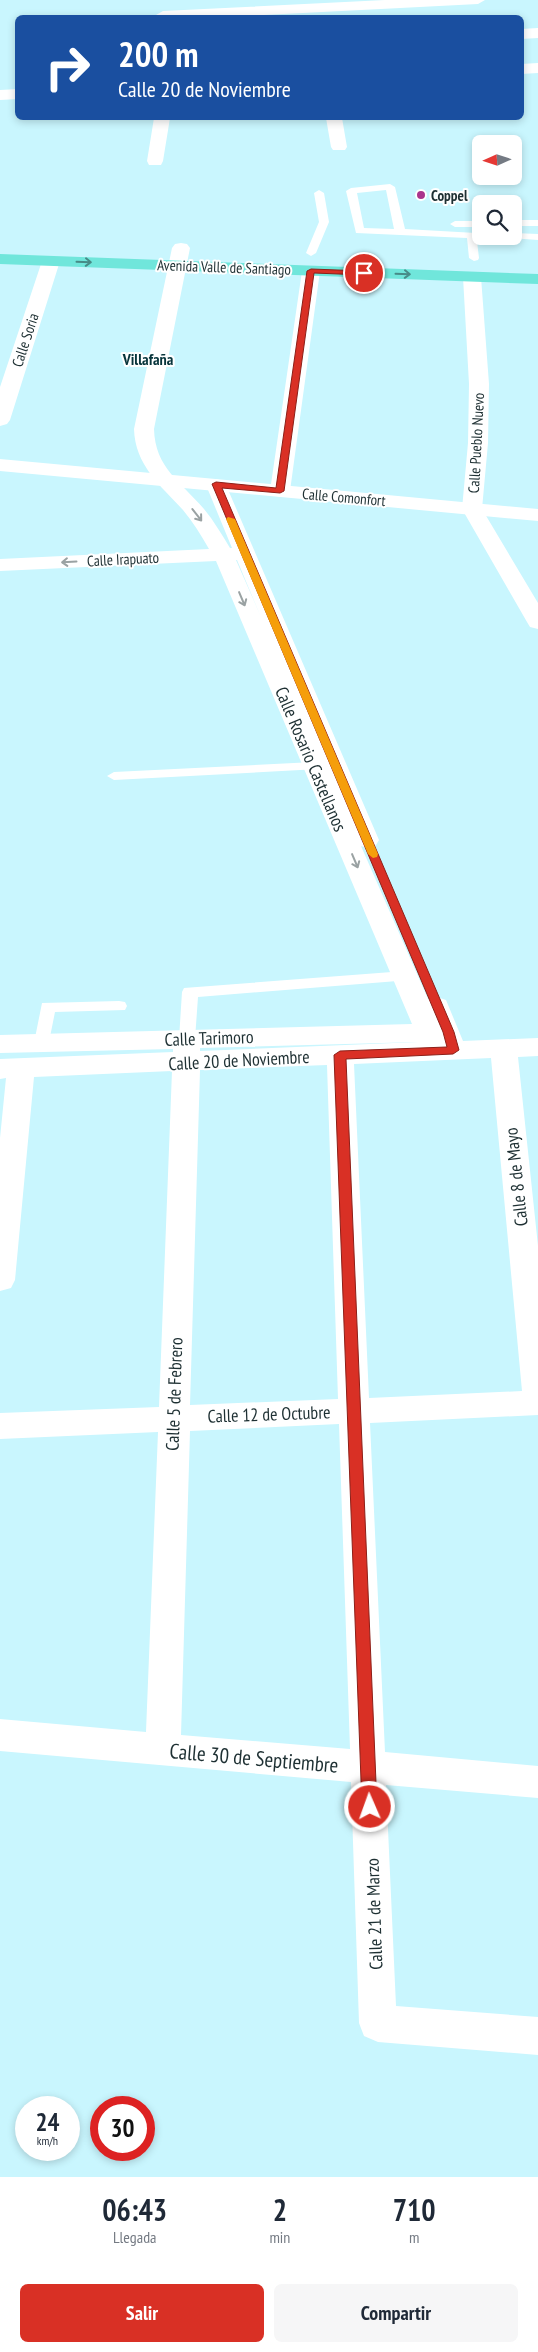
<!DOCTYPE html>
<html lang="es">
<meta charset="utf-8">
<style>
:root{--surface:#fff;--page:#f6f6f7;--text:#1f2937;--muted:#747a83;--accent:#d93025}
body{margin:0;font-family:"PT Sans Narrow",sans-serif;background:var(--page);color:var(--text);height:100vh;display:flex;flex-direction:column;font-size:19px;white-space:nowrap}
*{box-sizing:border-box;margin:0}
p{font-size:16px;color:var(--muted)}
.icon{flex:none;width:28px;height:28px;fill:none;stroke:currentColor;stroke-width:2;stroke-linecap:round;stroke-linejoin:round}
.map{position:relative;height:2177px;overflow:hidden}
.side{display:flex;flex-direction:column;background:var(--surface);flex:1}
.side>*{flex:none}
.guide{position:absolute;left:15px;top:15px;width:509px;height:105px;border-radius:8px;box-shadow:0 2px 8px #0003;background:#1a4fa0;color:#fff;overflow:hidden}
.needle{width:32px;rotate:267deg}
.controls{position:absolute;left:472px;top:135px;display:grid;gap:10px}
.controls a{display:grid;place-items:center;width:50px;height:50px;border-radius:8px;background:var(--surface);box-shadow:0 2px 8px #0003;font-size:25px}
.speed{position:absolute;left:15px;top:2096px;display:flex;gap:10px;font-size:25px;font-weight:700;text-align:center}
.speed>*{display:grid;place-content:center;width:65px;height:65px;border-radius:50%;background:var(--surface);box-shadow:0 2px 8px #0003;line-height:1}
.speed small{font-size:12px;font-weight:400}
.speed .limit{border:8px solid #d22;background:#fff;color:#111}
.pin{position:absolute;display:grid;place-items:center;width:42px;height:42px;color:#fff;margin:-21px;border:2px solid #fff;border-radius:50%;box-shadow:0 1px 5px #0007}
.me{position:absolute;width:55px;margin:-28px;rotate:358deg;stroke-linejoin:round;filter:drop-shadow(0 0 4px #0008)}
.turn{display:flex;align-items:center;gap:18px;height:105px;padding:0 20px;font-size:22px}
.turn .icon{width:65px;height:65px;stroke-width:2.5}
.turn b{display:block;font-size:35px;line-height:42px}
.eta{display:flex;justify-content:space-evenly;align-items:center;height:85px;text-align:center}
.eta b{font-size:30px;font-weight:800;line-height:35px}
.cta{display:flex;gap:10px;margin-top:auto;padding:10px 20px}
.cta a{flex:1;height:58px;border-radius:8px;background:var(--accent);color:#fff;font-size:20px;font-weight:800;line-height:58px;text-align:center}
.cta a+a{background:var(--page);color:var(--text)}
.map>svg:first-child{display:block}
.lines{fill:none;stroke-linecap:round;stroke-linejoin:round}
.lane{fill:#fff;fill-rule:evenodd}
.street{fill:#fff;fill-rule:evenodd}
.secondary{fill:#fff;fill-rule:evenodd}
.primary{fill:#70e6db;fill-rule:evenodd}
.oneway{stroke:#478b87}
.oneway2{stroke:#9aa2a3}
.route{fill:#d93025;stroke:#8d1f18}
.slow{fill:#f59e0b}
.poi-dot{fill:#aa348c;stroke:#fff;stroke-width:2}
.labels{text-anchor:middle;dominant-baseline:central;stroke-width:4;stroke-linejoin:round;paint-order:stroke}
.far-poi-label{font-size:15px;font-weight:bold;fill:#1e3033;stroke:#fff;text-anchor:start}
.far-street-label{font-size:15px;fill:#1e3033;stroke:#fff}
.far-quarter-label{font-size:16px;font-weight:bold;fill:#08353c;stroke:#fff}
.street-label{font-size:18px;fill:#1e3033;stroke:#fff}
.near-street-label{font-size:21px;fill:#1e3033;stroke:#fff}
</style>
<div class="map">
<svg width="538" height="2177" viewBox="0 0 538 2177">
<rect width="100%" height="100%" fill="#c9f6fe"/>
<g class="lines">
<path class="lane" d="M390 184 395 187 405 229 476 233 479 258 478 260 474 261 469 258 467 238 356 233 346 191 351 188ZM386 190 394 229 364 228 357 193Z
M319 190 324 193 329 222 316 253 311 256 306 253 319 222 314 193Z
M514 220H538V226H514Z
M481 221V227H455L450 224 455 221Z
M514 233 538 234V240L510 238 509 236H514Z
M314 762 321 766 319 769 114 780 107 776 114 772Z
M405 971 410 972 413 976 410 980 198 997 195 1039 193 1043H181L179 1039 182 992 184 988Z
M119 1001 125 1002 127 1006 125 1010 55 1012 48 1047H36L34 1043 42 1003Z"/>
<path class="street" d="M385 0H485L478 4 205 18H157L156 15 163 11Z
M538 28V38L521 39V29Z
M538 63V73L521 74V64Z
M18 89V99L0 100V90Z
M154 118H170L163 161 161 165H149L147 161Z
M326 118H342L347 147 345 150H333L331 147Z
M181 243 187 244 190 248 154 429C155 468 181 482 204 509 214 521 222 535 230 548H232L206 485 209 481 216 479 223 481 226 485 379 840 376 845 367 848 361 846 428 999 437 997 446 1000 463 1041 538 1038V1056L518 1057 538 1246V1415L370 1423 385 1752 538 1766V1798L386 1785 396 2006 538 2017V2055L378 2042 364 2036 359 2023 351 1782 0 1751V1719L146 1732 158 1432 0 1439V1413L159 1407 172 1071 34 1077 15 1280 11 1288 0 1291V1138L6 1078 0 1079V1059L173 1052V1049L0 1053V1035L412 1024 216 561 0 571V559L209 549C201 535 193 522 183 510 160 485 135 465 134 429L172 248 175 244ZM236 560H237L261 617ZM418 1042 200 1051V1048ZM491 1058 522 1391 369 1398 354 1064ZM327 1065 338 1399 190 1405 200 1070ZM339 1424 350 1749 181 1735 190 1431Z
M51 256 57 257 60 261 10 420 7 424 0 426V387L42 261 45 257Z
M311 266 317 267 320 271 290 491 287 495 280 497 273 495 270 491 302 271 305 267Z
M472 272 478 273 481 277 489 384 488 443 482 509 538 603V629L530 627 527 622 462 509 468 443 469 384 463 277 466 273Z"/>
<path class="secondary" d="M0 459 538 509V521L0 471Z"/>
<path class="primary" d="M0 254 538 274V284L0 264Z"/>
</g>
<defs><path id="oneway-shaft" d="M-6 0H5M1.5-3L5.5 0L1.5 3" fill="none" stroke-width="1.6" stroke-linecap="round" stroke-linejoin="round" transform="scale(1.25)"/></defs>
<g class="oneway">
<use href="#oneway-shaft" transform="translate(84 262) rotate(2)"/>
<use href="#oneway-shaft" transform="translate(403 274) rotate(2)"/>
</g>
<g class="oneway2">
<use href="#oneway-shaft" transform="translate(197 515) rotate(52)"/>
<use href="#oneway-shaft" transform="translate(69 562) rotate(177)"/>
<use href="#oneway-shaft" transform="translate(242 599) rotate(67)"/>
<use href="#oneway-shaft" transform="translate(355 861) rotate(67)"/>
</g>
<path class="route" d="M311 269 364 271 368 273 364 275 314 273 284 491 280 493 222 488 454 1032 459 1050 453 1054 346 1059 377 1807 375 1812 370 1814 364 1812 362 1807 334 1055 340 1051 447 1047 443 1032 212 484 216 482 276 488 307 271Z"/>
<path class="slow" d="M228 517 235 519 378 854 377 857 373 858 368 854 226 519Z"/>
<circle class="poi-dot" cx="421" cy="195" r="5"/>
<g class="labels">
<g class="far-poi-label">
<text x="431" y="195">Coppel</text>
</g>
<g class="far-street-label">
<text transform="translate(224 267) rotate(2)">Avenida Valle de Santiago</text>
<text transform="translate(25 340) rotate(-72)">Calle Soria</text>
<text transform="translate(476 443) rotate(-87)">Calle Pueblo Nuevo</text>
<text transform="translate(344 497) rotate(5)">Calle Comonfort</text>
<text transform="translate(123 559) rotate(-3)">Calle Irapuato</text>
</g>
<g class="far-quarter-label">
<text x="148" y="359">Villafaña</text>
</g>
<g class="street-label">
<text transform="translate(311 759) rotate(67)">Calle Rosario Castellanos</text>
<text transform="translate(209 1038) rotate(-2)">Calle Tarimoro</text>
<text transform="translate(239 1060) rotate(-3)">Calle 20 de Noviembre</text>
<text transform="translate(516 1177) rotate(-96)">Calle 8 de Mayo</text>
<text transform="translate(174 1394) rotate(-88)">Calle 5 de Febrero</text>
<text transform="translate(269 1414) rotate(-2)">Calle 12 de Octubre</text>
<text transform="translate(374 1914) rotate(-92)">Calle 21 de Marzo</text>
</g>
<g class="near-street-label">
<text transform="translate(254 1758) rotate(5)">Calle 30 de Septiembre</text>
</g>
</g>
</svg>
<div class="controls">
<a><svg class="needle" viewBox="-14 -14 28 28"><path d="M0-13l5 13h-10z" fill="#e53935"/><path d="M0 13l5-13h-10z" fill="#747a83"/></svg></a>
<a><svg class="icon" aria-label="search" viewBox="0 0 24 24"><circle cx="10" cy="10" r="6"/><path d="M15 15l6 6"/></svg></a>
</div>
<div class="speed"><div>24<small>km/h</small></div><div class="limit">30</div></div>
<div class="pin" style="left:364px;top:273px;background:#d93025"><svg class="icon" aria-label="arrive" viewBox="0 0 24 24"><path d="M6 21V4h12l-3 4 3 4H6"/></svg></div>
<svg class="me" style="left:370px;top:1807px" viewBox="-20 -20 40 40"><circle r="17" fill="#d93025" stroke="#fff" stroke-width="3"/><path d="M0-11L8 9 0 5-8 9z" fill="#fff"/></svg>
<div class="guide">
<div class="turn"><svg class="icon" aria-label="right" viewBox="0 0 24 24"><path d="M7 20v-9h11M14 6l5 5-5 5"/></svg><div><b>200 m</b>Calle 20 de Noviembre</div></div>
</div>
</div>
<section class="side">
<div class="eta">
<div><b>06:43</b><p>Llegada</p></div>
<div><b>2</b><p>min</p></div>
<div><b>710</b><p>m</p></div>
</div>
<div class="cta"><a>Salir</a><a>Compartir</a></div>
</section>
